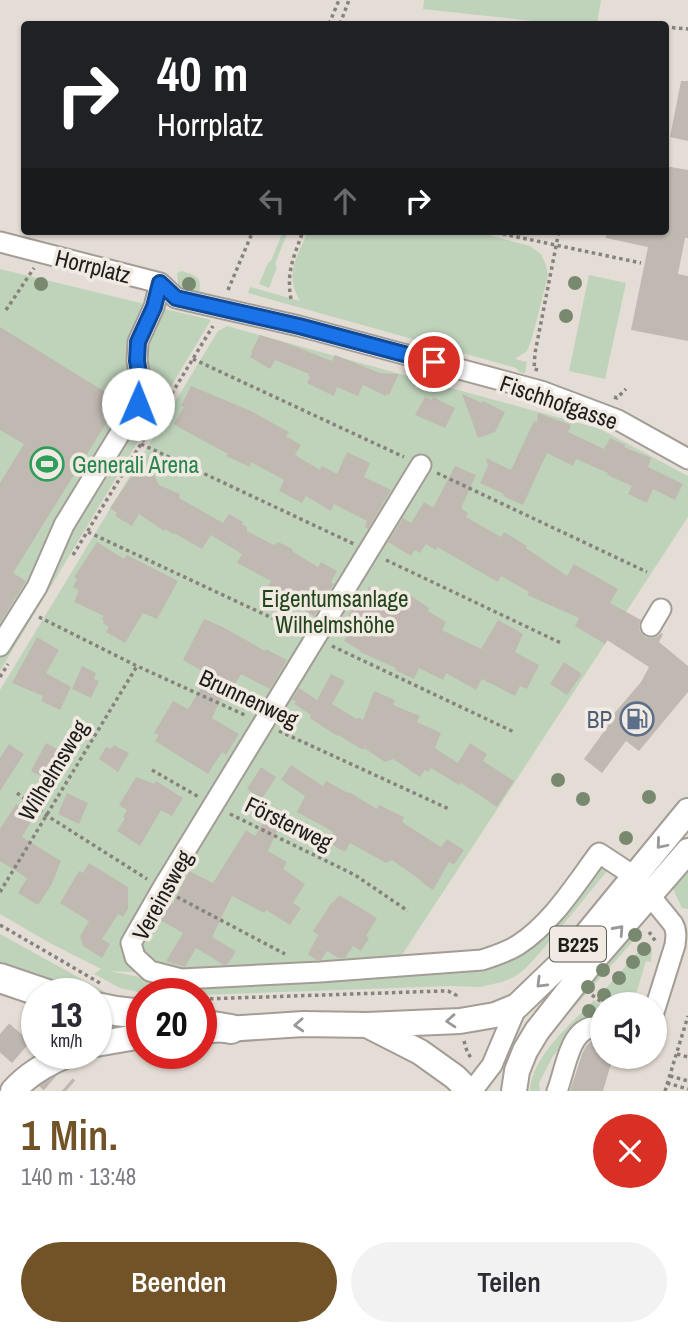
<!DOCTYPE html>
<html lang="de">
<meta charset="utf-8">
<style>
:root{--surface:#fff;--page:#f2f2f3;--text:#2b2b33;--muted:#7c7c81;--accent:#725328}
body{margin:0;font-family:"Archivo Narrow",sans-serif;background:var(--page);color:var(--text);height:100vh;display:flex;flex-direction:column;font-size:26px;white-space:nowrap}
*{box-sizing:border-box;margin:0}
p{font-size:23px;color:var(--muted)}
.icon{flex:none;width:38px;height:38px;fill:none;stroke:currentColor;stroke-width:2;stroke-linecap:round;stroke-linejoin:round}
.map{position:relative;height:1091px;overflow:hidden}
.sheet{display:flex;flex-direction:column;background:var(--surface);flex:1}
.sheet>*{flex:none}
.guide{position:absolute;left:21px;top:21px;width:648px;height:214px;border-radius:7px;box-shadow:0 2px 5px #0004;background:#202124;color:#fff;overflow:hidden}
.buttons{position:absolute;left:590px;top:992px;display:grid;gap:14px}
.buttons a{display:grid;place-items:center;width:77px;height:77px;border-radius:50%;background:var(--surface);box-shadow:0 2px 5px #0004;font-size:35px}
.speed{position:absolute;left:21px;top:978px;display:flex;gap:14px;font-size:35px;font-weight:700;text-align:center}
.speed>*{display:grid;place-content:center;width:91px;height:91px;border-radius:50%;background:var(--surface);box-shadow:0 2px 5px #0004;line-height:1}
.speed small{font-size:18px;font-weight:400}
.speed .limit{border:10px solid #d22;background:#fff;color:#111}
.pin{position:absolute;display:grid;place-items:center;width:60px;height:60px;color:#fff;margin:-30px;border:4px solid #fff;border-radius:50%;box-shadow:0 2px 7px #0007}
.me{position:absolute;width:77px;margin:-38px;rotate:1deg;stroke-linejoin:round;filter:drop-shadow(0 0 5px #0008)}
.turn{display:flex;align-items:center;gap:24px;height:147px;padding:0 21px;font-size:32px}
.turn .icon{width:91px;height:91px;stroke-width:2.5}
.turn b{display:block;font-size:49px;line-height:60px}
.lanes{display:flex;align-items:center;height:66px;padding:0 21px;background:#0003;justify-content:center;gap:35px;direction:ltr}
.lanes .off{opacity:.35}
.round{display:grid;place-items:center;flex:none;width:74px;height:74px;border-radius:37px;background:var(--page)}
.headline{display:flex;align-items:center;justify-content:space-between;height:119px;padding:0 21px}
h1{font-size:42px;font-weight:600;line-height:52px;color:var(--accent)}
.action{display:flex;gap:14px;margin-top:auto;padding:14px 21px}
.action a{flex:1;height:80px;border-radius:42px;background:var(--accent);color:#fff;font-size:28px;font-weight:600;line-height:80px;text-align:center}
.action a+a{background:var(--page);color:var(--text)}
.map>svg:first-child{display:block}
.green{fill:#bfd3bb}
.building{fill:#c0b9b2}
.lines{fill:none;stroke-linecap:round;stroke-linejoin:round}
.highway-tunnel{stroke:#bdb7b0;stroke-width:28;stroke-dasharray:28 14;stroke-linecap:butt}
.minor-casing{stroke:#a49d96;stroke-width:23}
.major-casing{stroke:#a49d96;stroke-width:28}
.highway-casing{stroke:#a49d96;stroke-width:32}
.path{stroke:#87827c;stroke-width:3.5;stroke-dasharray:3.5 3.5;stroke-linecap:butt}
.minor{stroke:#fff;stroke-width:19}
.major{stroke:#fff;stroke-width:24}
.highway{stroke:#fff;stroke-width:28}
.tree{fill:#79896f}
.oneway{stroke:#9a9998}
.route-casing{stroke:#114b97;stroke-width:18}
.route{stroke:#1a73e8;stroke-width:12}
.labels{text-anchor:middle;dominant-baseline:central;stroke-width:7;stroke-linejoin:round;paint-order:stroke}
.shield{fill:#f1eae2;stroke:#5e5a56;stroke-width:2}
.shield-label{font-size:21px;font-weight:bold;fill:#1f1d1a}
.street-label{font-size:23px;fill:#1f1d1a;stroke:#f1eae2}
.leisure-label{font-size:23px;fill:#27864d;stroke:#f1eae2;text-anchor:start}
.park-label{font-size:23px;fill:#22451b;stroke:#f1eae2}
.service-label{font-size:23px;fill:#4e5e75;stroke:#f1eae2;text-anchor:end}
</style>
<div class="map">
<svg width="688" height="1091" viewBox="0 0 688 1091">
<rect width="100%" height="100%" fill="#e4ddd5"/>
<path class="green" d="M424 0H601L597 24H561L423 9Z
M283 231H288L275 264 277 267 269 288 259 284 268 263 271 261Z
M308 231H473L530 246 541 254 546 265 548 276 532 338 527 351 515 359 527 362 525 373 519 372 516 368 248 293 250 287 300 301C284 273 297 258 308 231Z
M0 269 211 320 0 671Z
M181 271C199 276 203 278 198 297L182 290 178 285 177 273Z
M589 275 626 283 605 379 569 371Z
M227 326 600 429 688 476V517L398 961 180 974 109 971 154 980 277 983 452 973 484 969 507 961 526 949 540 937 601 867 607 871 544 948 525 969 514 977 502 982 480 987 451 986 201 995 167 994 138 992 120 988 94 974 101 969 48 942 0 914V690L218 331Z
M688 866V909L682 908 672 887Z
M637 930 642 931 544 1041 548 1027 632 933Z
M0 934 107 993 116 996 113 1001 96 994H79L37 982 0 968Z
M646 943 650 945 652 949 651 962 646 961 633 1004H609L600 995Z
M594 1000 601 1006 592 1021 577 1030 553 1056 539 1083 540 1091H530C531 1057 571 1024 594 1000Z"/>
<path class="building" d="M681 81H688V141L670 137Z
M665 166 688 170V238H685L678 274 688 276V341L631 330 648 247 606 238 607 231H665Z
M0 327 120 401 13 573 26 581 0 623V483L24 444 0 430Z
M260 335 286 343 332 361 335 355 380 373 399 374 389 395 386 394V396L363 385 358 396 337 387 334 396 307 383 310 377 308 376 309 374 275 360 270 369 250 357 252 353 251 352Z
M191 386 251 411 289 432 286 436 301 445 295 455 320 470 322 466 337 474 347 452 370 463 364 477 391 490 368 529 365 527 367 521 334 504 331 511 306 496 302 503 279 491 284 480 251 462 250 467 226 456 228 454 180 428 174 424 184 407 181 406Z
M462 394 482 403 483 401 505 412 495 432 478 438Z
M425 397 432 400 433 397 455 408 445 428 415 415Z
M538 413 571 425 568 432 604 449 610 438 625 445 624 447 651 458 648 467 683 484 675 500 653 489 647 503 628 494 632 486 607 475 608 473 576 459 573 466 547 453 523 505 503 496 504 494 480 483 488 466 486 458 511 470 534 421 537 422Z
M142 466 153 473 159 485 180 494 179 498 223 523 229 514 243 522 242 524 247 527V531L274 545 278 542 293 549 292 551 318 567 321 562 337 571 331 582 334 584 314 616 270 588 268 586 271 581 237 563 242 554 211 535 202 549 174 533 173 534 165 529 164 531 139 514 132 526 115 516 117 513 110 508 135 471 138 472Z
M455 466 476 475 461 508 468 513 466 517 501 537 504 532 527 546 526 548 567 576 574 564 618 589 610 603 641 620 639 625 640 631 645 637 652 638 658 636 661 633 663 634 659 642 688 666V692L639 751 626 741 602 773 584 759 608 726 606 723 641 682 649 667 607 640 605 644 575 626 579 618 527 595 529 592 501 576 498 582 437 547 436 550 426 544 420 553 415 550 411 556 388 542 403 518 411 523 424 502 433 508Z
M97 542 124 559 127 555 178 581 157 619 143 613 125 643 106 632 109 627 103 623 104 621 102 619 104 616 74 602 79 590 73 587 77 579 74 577Z
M369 587 392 598 398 589 404 591 429 608 428 611 446 622 442 630 481 649 498 620 523 634 515 652 539 665 527 689 520 686 515 696 482 679 476 690 446 673 443 680 419 668 414 679 395 670 396 668 360 652 361 651 344 641 347 636 339 631 359 598 363 601Z
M204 619 223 627 265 651 266 649 287 660 270 689 241 674 232 689 227 686 212 718 239 734 226 755 222 752 208 774 155 741 159 735 154 733 173 701 188 709 209 675 183 660Z
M37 637 59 650 46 673 71 687 60 710 41 701 43 696 12 683Z
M564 662 582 674 567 695 550 684Z
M82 666 96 673 94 679 99 681 91 698 72 689Z
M331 674 345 681 332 704 357 719 358 717 363 720 374 691 395 700 393 705 420 716 417 722 441 733 435 748 458 763 470 743 487 754 483 761 514 781 497 807 461 783 459 785 431 768 428 772 425 770 420 777 393 759 385 762 364 748 363 750 338 735 337 736 310 718 311 715 294 704 296 701 292 700 299 688 317 700Z
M46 743 60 751 45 778 31 771Z
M9 744 24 754 0 791V758Z
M114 745 129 753 118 772 99 759 106 747 111 749Z
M291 765 323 786 326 781 348 793 349 792 377 809 379 805 404 817 402 822 441 847 447 839 464 850 454 865 449 862 433 890 421 882 422 881 392 860 386 863 350 843 345 852 327 842 333 832 330 830 297 812 305 796 281 780Z
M261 767 276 777 262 799 247 789Z
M136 777 155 784 156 781 183 798 172 816 161 810 140 846 117 831 125 818 123 817 127 810 119 805Z
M67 793 88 803 79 824 58 814Z
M16 804 35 815 22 837 61 861 52 884 38 905 18 893 27 878 0 861V829Z
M266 818 280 825 268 851 287 862 283 869 305 884 293 903 301 908 290 925 266 910 264 913 232 896 212 937 236 951 228 964 224 965 196 948 185 967 166 961 183 933 160 920 171 902 173 904 189 871 213 883 246 830 255 836Z
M89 863 128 887V909L123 917 118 914 102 939 110 944 102 958 83 946 80 936 89 921 60 903 79 871 83 873Z
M339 895 377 918 366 936 369 938 361 951 353 946 345 958H338L327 951 321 960H316L308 954 318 935 313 931 332 902 333 903Z
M594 1039H602V1057H613L603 1091H570L582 1054 586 1046Z"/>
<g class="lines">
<path class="highway-tunnel" d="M0 1034 66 1091"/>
<defs>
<path id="minor" d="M0 242 160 283 176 298 299 326 541 391 618 420 688 459
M421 465 162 889 131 943 135 957 150 971 181 979 320 972 482 960C494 956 507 952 518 945 552 923 575 885 599 853L634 876 673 924C677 931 676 937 675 945L654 1012
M651 626 661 609
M0 646 37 587 64 525 138 404 141 384 137 361 138 342 154 307 160 283
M472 1091 492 1065 517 1006
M557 1091C566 1070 569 1021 602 1027"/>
<path id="major" d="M367 1025 460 1021 495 1015 517 1006 569 956 688 811
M212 1030 303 1024 367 1025 420 1052 455 1077 469 1091
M96 1044 142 1036
M13 1091C28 1074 49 1062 70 1054
M514 1091 517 1071 525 1051 537 1031 589 965 688 851"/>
<path id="highway" d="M0 978 47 994
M96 1007 116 1011 142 1014
M201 1024 231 1029"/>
</defs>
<use href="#minor" class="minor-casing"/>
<use href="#major" class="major-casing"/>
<use href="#highway" class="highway-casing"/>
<path class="path" d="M329 24 339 0
M340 24 349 0
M665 27 688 29
M489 231 641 263
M228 290 253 231
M291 299C286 271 294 257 303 231
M6 310 34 268
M193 359 404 457
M538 370 534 369 535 353 559 231
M614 397 617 398 626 389
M141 444 354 544
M437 473 647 572
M88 532 300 631
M73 555 213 326
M386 560 561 643
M39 617 137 666 247 716
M332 646 514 732
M0 677 8 664
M279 731 449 809
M152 770 199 797
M17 793 46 815 147 879
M230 814 355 875 408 911
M0 892 137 666
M177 897 285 954
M0 925 100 983
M649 932 656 942
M592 995 604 1004
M203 999 442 991H448L456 995V999
M464 1041 467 1051 472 1060
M677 1054 688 1057
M670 1076 688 1081
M667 1083 688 1089
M665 1091 688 1016"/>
<use href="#minor" class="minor"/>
<use href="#major" class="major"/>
<use href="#highway" class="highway"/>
</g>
<g class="tree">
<circle cx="575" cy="283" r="7"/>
<circle cx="41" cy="284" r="7"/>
<circle cx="189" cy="284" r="7"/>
<circle cx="566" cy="316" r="7"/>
<circle cx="558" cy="780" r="7"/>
<circle cx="649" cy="797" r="7"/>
<circle cx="583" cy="799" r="7"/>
<circle cx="626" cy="838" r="7"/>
<circle cx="635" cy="935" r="7"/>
<circle cx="644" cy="949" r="7"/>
<circle cx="633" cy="962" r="7"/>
<circle cx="603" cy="970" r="7"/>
<circle cx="619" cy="978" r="7"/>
<circle cx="588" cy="987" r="7"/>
<circle cx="604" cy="995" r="7"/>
<circle cx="589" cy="1011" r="7"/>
</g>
<defs><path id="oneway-chevron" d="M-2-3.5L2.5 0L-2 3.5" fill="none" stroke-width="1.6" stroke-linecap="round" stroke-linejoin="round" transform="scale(1.75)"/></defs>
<g class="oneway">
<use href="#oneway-chevron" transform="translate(661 844) rotate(130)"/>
<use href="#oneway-chevron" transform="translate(619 930) rotate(-48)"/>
<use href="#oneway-chevron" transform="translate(541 983) rotate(135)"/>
<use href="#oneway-chevron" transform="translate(451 1021) rotate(176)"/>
<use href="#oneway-chevron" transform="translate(299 1025) rotate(177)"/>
</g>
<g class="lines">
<defs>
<path id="route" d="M138 404 141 384 137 361 138 342 154 307 160 283 176 298 299 326 434 362"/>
</defs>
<use href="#route" class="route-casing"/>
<use href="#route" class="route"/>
</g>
<defs>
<symbol id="stadium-ring" viewBox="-11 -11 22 22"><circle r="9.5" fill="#f1eae2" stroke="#2e9e5b" stroke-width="1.5"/><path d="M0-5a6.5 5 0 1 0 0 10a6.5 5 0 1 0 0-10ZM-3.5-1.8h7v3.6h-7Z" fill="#2e9e5b"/></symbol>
<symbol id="fuel-ring" viewBox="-11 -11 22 22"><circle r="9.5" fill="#f1eae2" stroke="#5c6f8a" stroke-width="1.5"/><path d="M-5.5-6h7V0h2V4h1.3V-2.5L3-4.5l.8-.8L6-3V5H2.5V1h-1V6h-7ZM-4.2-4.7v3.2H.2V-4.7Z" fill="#5c6f8a"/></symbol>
</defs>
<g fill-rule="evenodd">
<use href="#stadium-ring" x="28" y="445" width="38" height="38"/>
<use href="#fuel-ring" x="618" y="700" width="38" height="38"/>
</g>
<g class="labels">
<rect class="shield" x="550" y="926.5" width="56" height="35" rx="5"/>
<g class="shield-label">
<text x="578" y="944">B225</text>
</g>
<g class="street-label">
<text transform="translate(93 266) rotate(14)">Horrplatz</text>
<text transform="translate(559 402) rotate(19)">Fischhofgasse</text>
<text transform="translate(249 698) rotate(25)">Brunnenweg</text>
<text transform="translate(53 770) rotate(-59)">Wilhelmsweg</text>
<text transform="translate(289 823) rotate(26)">Försterweg</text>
<text transform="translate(162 895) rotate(-61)">Vereinsweg</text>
</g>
<g class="leisure-label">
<text x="72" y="464">Generali Arena</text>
</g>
<g class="park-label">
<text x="335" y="598">Eigentumsanlage<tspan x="335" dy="26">Wilhelmshöhe</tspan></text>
</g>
<g class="service-label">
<text x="612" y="719">BP</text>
</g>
</g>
</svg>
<div class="buttons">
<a><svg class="icon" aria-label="sound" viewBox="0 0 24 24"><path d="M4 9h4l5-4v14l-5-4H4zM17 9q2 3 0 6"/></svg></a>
</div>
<div class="speed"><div>13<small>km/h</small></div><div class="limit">20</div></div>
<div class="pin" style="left:434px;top:362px;background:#d93025"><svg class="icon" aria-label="arrive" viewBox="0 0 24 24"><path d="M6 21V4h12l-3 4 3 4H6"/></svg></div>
<svg class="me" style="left:138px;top:404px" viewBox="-20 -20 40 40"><circle r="19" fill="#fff"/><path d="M0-13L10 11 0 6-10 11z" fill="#1a73e8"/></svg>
<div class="guide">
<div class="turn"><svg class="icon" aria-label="right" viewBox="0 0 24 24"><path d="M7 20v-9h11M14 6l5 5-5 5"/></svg><div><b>40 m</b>Horrplatz</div></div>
<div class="lanes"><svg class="icon off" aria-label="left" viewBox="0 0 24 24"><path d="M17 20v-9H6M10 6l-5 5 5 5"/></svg><svg class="icon off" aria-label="ahead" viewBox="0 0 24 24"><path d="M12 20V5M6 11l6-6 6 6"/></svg><svg class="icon" aria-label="right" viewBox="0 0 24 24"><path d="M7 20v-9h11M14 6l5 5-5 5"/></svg></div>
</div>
</div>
<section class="sheet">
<div class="headline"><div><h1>1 Min.</h1><p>140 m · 13:48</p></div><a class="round" style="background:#d93025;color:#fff"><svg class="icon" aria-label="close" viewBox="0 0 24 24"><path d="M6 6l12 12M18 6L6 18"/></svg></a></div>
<div class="action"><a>Beenden</a><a>Teilen</a></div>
</section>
